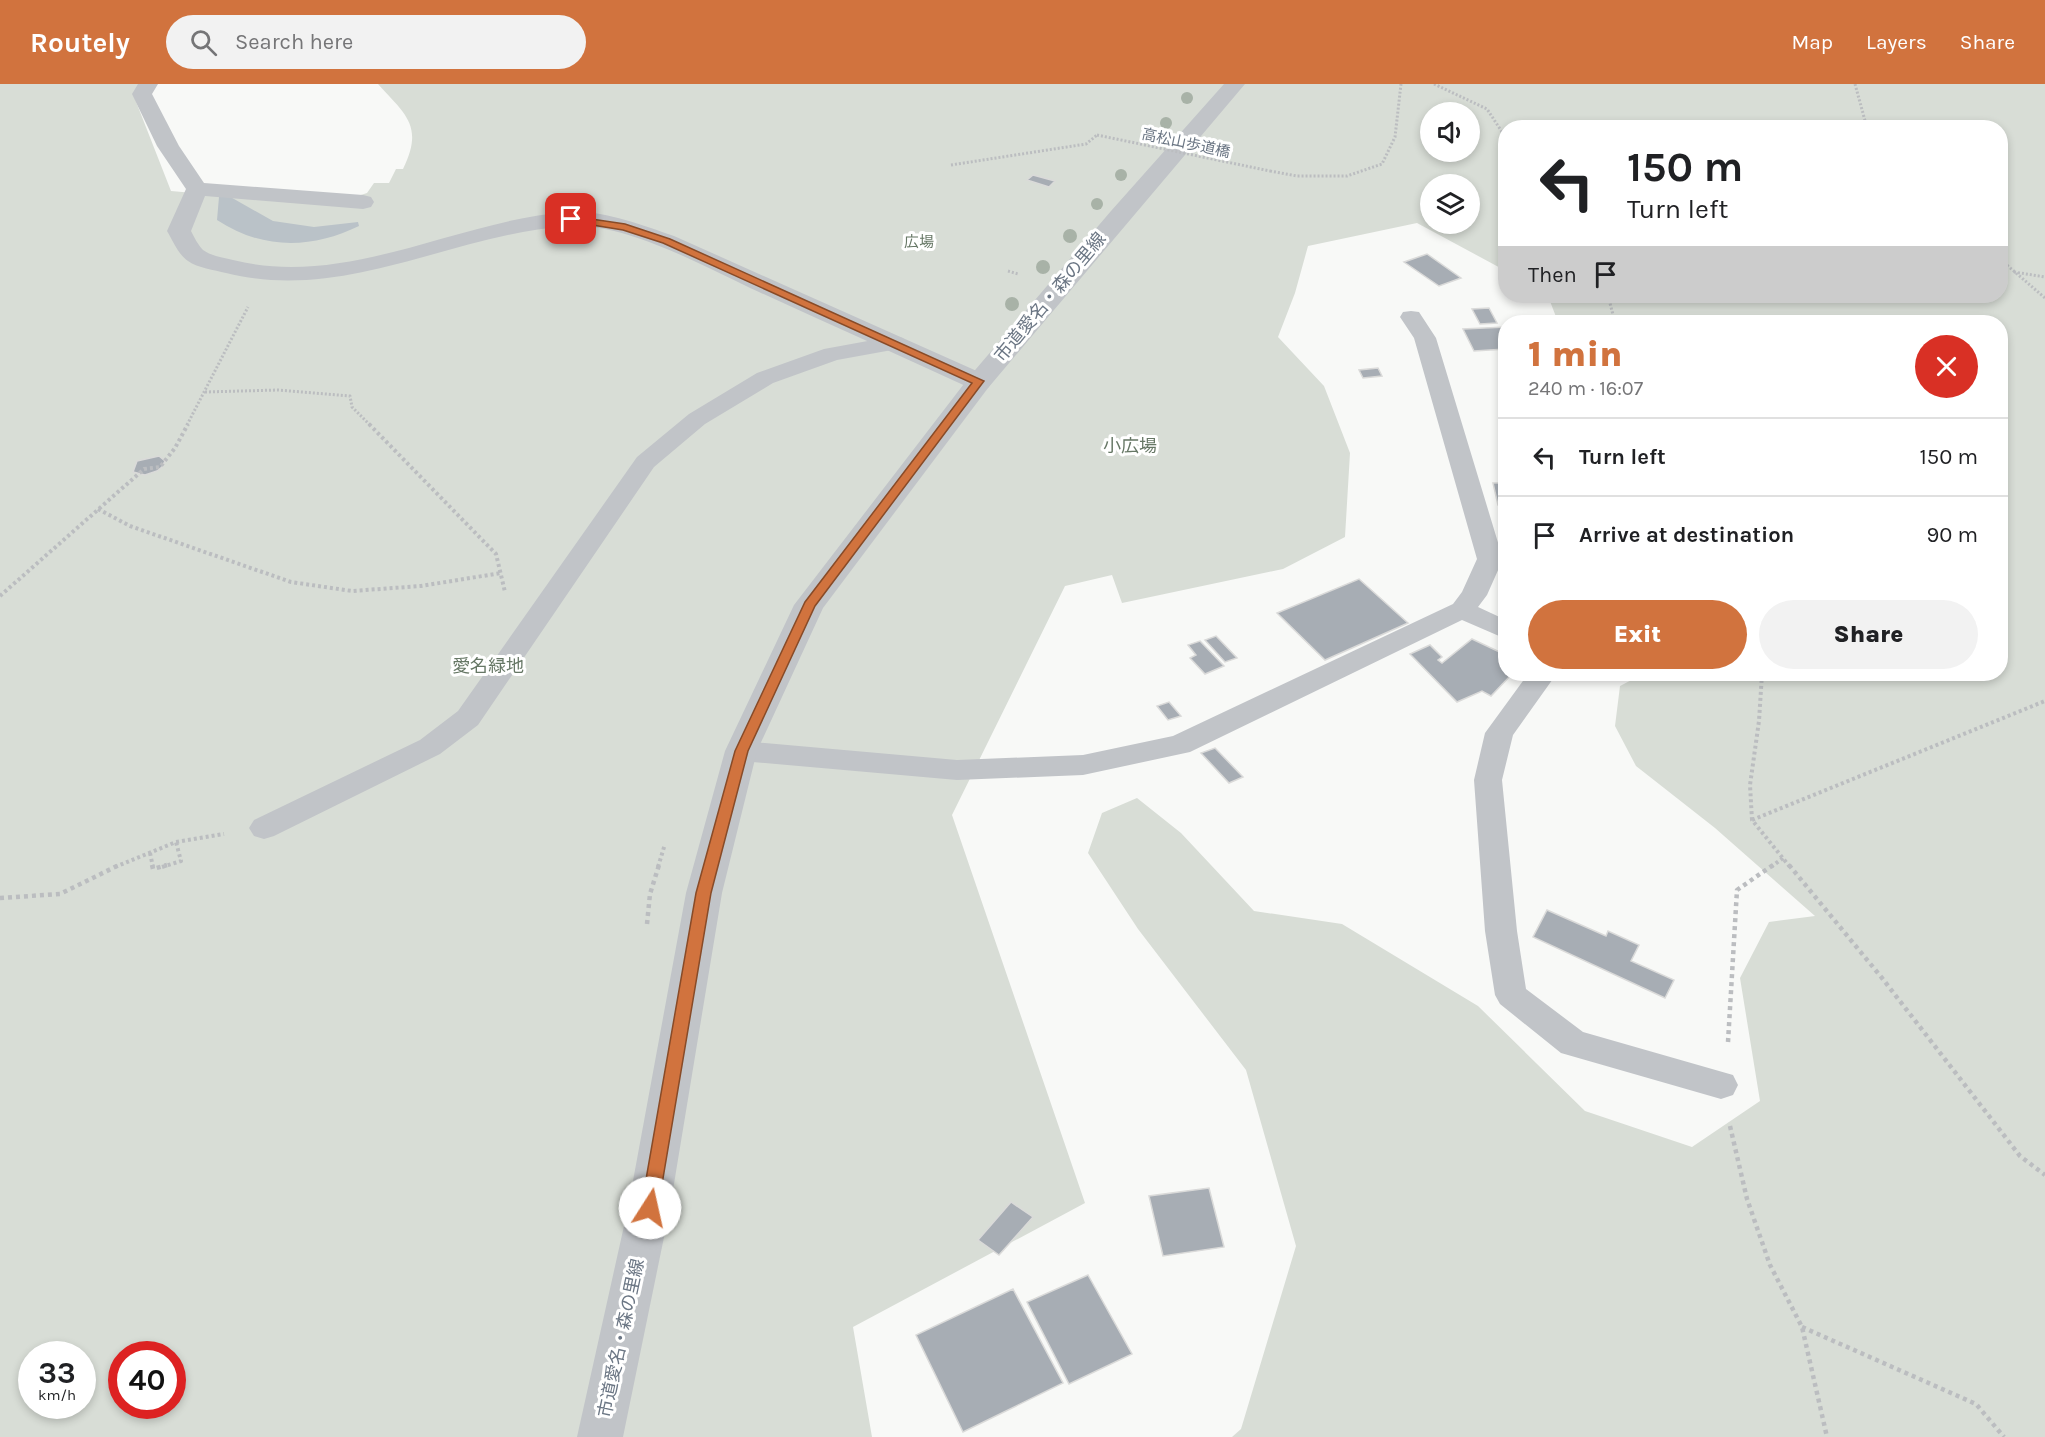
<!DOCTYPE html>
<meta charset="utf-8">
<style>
:root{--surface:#fff;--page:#f2f2f2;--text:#202124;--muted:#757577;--line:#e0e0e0;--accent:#d1733e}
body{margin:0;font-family:Karla,"Noto Sans JP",sans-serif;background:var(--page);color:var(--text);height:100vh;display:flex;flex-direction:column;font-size:22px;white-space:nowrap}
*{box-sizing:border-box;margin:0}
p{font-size:20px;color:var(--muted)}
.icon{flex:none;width:33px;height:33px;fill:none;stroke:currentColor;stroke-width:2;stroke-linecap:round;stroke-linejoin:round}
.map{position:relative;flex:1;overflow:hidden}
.side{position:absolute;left:1498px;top:231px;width:510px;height:366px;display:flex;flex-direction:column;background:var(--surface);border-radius:24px;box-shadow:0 3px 9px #0003}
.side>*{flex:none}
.top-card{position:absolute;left:1498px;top:36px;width:510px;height:183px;border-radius:24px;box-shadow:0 3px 9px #0003;background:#fff;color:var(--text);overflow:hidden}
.tools{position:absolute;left:1420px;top:18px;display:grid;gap:12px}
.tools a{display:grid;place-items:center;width:60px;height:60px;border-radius:50%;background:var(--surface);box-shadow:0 3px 9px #0003;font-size:30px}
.speed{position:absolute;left:18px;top:1257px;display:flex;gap:12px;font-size:30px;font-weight:700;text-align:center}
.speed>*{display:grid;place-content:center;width:78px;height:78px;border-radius:50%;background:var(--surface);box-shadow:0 3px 9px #0003;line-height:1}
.speed small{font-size:15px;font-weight:400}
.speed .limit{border:9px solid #d22;background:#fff;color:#111}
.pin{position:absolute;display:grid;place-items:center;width:51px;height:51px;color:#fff;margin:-26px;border-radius:12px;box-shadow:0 3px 9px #0006}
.me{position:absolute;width:66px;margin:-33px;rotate:10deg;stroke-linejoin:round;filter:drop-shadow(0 0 4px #0008)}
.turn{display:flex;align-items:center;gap:21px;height:126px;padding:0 30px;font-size:27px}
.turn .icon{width:78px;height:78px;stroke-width:2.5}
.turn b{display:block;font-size:42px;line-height:51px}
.then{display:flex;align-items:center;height:57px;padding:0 30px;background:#0003;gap:12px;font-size:22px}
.round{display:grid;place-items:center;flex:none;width:63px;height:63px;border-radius:32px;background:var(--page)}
.overview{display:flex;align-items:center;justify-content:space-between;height:102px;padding:0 30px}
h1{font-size:36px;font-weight:800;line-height:45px;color:var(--accent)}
.primary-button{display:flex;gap:12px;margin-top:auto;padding:12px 30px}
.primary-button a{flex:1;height:69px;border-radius:36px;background:var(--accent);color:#fff;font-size:24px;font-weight:800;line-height:69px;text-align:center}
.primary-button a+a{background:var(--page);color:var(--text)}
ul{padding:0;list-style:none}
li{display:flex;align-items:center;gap:18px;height:78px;padding:0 30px;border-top:2px solid var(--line)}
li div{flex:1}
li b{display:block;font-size:22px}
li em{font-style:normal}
header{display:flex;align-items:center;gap:36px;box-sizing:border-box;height:84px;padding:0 30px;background:var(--accent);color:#fff}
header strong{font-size:28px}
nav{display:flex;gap:33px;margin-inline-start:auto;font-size:21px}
.search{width:420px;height:54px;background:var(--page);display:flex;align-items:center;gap:15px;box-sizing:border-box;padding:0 21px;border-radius:33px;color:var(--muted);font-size:22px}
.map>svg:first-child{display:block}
.green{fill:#d8ddd6;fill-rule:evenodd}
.water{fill:#bac2c8}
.building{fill:#a7adb4;stroke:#dadad9;stroke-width:1.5}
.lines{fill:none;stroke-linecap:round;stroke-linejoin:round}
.path-far2{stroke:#bbbdc0;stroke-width:3;stroke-dasharray:2 2;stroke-linecap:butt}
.path-far1{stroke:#bbbdc0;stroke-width:4;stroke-dasharray:3 3;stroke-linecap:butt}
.path{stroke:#bbbdc0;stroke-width:4.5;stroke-dasharray:4 4;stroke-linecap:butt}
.service{fill:#c1c4c8;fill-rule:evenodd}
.minor{fill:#c1c4c8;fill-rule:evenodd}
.tertiary{fill:#c1c4c8;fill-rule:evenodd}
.path-bridge{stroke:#bbbdc0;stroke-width:3;stroke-dasharray:2 2;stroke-linecap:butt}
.tree{fill:#a8b2a7}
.route{fill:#d1733e;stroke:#884b28;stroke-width:1.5}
.labels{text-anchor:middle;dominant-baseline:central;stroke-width:6;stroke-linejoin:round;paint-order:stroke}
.far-street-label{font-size:15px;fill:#6b7684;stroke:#fff}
.far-park-label{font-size:15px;fill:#667765;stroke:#fff}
.street-label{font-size:18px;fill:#6b7684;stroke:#fff}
.park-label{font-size:18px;fill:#667765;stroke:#fff}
</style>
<header>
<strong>Routely</strong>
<div class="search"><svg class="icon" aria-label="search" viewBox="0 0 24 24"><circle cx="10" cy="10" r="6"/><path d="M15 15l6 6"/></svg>Search here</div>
<nav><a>Map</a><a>Layers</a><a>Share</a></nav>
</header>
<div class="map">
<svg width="2045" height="1353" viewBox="0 0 2045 1353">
<rect width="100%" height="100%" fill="#f8f9f7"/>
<path class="green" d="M0 0H140L133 10 171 107 330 121 367 109 374 99H389L396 85H403C424 42 406 31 378 0H2045V1353H1232L1241 1345 1296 1162 1246 986 1138 845 1088 769 1102 729 1137 714 1181 749 1254 827 1342 840 1478 922 1585 1027 1692 1063 1760 1017 1740 894 1769 838 1815 832 1715 744 1636 682 1615 642 1620 602 1643 590H2001V238H1558L1548 212H2001V44H1506V187L1417 139 1308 162 1295 209 1278 253 1324 302 1350 369 1345 453 1283 485 1122 519 1112 491 1065 502 952 731 1085 1119 853 1243 872 1353H0ZM1431 28H1470V68H1431ZM1431 100H1470V140H1431ZM32 1270H82V1322H32ZM122 1270H172V1322H122Z"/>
<path class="water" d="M227 111 273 137 314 143 358 138 359 142C312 165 262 166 217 136L219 113Z"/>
<path class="building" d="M1033 91 1055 97 1049 103 1027 96Z
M1427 170 1461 194 1439 202 1404 178Z
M1489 224 1497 239 1480 240 1472 225Z
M1506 243V265L1474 267 1463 245Z
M1378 284 1382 292 1363 294 1359 286Z
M159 372 165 377 162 383 157 387 145 391 133 388 137 377Z
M1493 399H1506V422L1498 421Z
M1359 495 1408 539 1325 576 1277 529Z
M1216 552 1237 574 1225 578 1205 556Z
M1472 555 1506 571V590H1512L1491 612 1482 607 1457 618 1410 570 1430 561 1442 573 1438 576 1442 579Z
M1200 557 1224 582 1205 590 1190 574 1196 571 1188 561Z
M1169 618 1181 632 1168 636 1157 622Z
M1215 664 1243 693 1229 699 1201 669Z
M1547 826 1606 852 1608 847 1639 861 1631 877 1674 896 1665 914 1533 853Z
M1209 1104 1224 1163 1163 1172 1149 1112Z
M1011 1118 1033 1133 999 1171 978 1156Z
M1088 1191 1132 1270 1069 1300 1027 1218Z
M1013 1205 1063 1299 963 1348 916 1251Z"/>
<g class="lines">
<path class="path-far2" d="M1434 0 1487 25 1506 54
M1855 0 1867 44
M951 81 1086 60 1097 51
M1270 87 1297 92H1347L1382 80 1395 53 1401 0
M2001 176 2045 214
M1008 187 1018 190
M2014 188 2045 193
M1608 212 1615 238
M205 308 278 306 350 312 352 323 370 341
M187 341 248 223"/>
<path class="path-far1" d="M369 340 496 470 505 508
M98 425 130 442 291 498 352 507 421 502 501 489
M0 512 144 385 160 383 175 364 188 340
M1762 590 1759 637 1750 701 1752 736 1790 783
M1752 736 2045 617
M150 769 153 783
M115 783 176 758 224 750
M162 783 181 777 176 758
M658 783 665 760
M1771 783 1783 774"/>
<path class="path" d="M152 781 153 785 167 781
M1789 781 1882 894 2020 1072 2045 1091
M0 814 60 810 119 781
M647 840 650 810 659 781
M1728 958 1737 806 1773 781
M1730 1042 1747 1115 1770 1181 1802 1243 1827 1353
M1802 1243 1976 1320 2004 1353"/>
<path class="service" d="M1411 227 1419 228 1436 254 1503 475 1487 511 1478 523 1506 536V555L1462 536 1190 668 1083 691 957 696 741 677 731 674 727 667 731 660 741 657 957 676 1083 671 1173 652 1453 520 1462 508 1477 475 1414 254 1400 233 1403 228Z
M895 252 903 254 906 259 903 264 837 276 773 299 705 340 654 383 478 641 440 670 274 752 264 755 254 752 249 744 254 736 420 656 458 627 637 373 689 330 757 289 824 265Z
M1528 590H1554L1555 592 1513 651 1502 696 1517 847 1526 905 1583 948 1733 991 1738 1001 1733 1011 1721 1015 1561 969 1500 920 1495 911 1485 847 1474 696 1485 649Z"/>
<path class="minor" d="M138 0H158L152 10 179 62 204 99 363 111 371 113 374 118 371 123 363 125 205 112 191 147C194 153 198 161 203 166 211 172 224 174 233 176 346 205 457 136 568 128 604 126 641 141 674 152L988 292 992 298 988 304 979 306 970 304C900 272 829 240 759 208 707 184 626 138 568 142 452 150 345 219 226 189 214 186 198 184 188 177 178 170 173 157 167 147L186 105 157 62 132 10Z"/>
<path class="tertiary" d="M1224 0H1245L988 304 823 524 757 667 722 809 670 1124 623 1353H577L628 1124 686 809 725 667 794 521 970 292 1111 127Z"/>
<path class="path-bridge" d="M1097 51 1270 87"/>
</g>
<g class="tree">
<circle cx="1187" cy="14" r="6"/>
<circle cx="1166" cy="39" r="6"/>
<circle cx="1121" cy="91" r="6"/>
<circle cx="1097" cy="120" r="6"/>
<circle cx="1070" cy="152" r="7"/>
<circle cx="1043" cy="183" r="7"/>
<circle cx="1012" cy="220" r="7"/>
</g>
<path class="route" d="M571 132 625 140 670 155 984 297 815 522 748 667 711 809 658 1124 656 1130 650 1132 643 1130 641 1124 696 809 735 667 805 518 972 299 663 159 623 146 568 137V133Z"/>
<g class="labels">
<g class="far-street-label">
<text transform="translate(1186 59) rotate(12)">高松山歩道橋</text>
</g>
<g class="far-park-label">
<text x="919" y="158">広場</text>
</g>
<g class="street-label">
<text transform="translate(1050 213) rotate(-50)">市道愛名・森の里線</text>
<text transform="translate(621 1254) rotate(-78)">市道愛名・森の里線</text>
</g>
<g class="park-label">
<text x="1130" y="362">小広場</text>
<text x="488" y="582">愛名緑地</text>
</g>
</g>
</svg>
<div class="tools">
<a><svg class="icon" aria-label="sound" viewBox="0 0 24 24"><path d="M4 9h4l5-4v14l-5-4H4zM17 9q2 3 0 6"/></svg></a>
<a><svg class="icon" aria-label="layers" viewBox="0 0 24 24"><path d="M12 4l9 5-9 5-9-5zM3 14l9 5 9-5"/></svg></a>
</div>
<div class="speed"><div>33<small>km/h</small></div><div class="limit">40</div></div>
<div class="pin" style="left:571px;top:135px;background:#d93025"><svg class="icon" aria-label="arrive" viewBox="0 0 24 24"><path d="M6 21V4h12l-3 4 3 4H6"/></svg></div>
<svg class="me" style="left:650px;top:1124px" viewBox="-20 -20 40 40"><circle r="19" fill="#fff"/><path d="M0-13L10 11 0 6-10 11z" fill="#d1733e"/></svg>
<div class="top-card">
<div class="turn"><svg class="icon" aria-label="left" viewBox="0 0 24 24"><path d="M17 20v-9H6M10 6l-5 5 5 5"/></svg><div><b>150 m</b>Turn left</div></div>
<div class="then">Then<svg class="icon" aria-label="arrive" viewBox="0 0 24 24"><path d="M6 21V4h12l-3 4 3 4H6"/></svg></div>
</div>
<section class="side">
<div class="overview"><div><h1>1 min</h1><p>240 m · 16:07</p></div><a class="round" style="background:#d93025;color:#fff"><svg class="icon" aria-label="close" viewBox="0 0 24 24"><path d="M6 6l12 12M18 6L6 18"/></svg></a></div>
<ul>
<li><svg class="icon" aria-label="left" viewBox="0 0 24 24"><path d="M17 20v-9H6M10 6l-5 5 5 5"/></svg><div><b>Turn left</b></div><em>150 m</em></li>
<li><svg class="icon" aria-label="arrive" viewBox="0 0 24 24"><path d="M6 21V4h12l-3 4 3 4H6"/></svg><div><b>Arrive at destination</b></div><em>90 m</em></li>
</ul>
<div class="primary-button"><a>Exit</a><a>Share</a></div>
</section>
</div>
